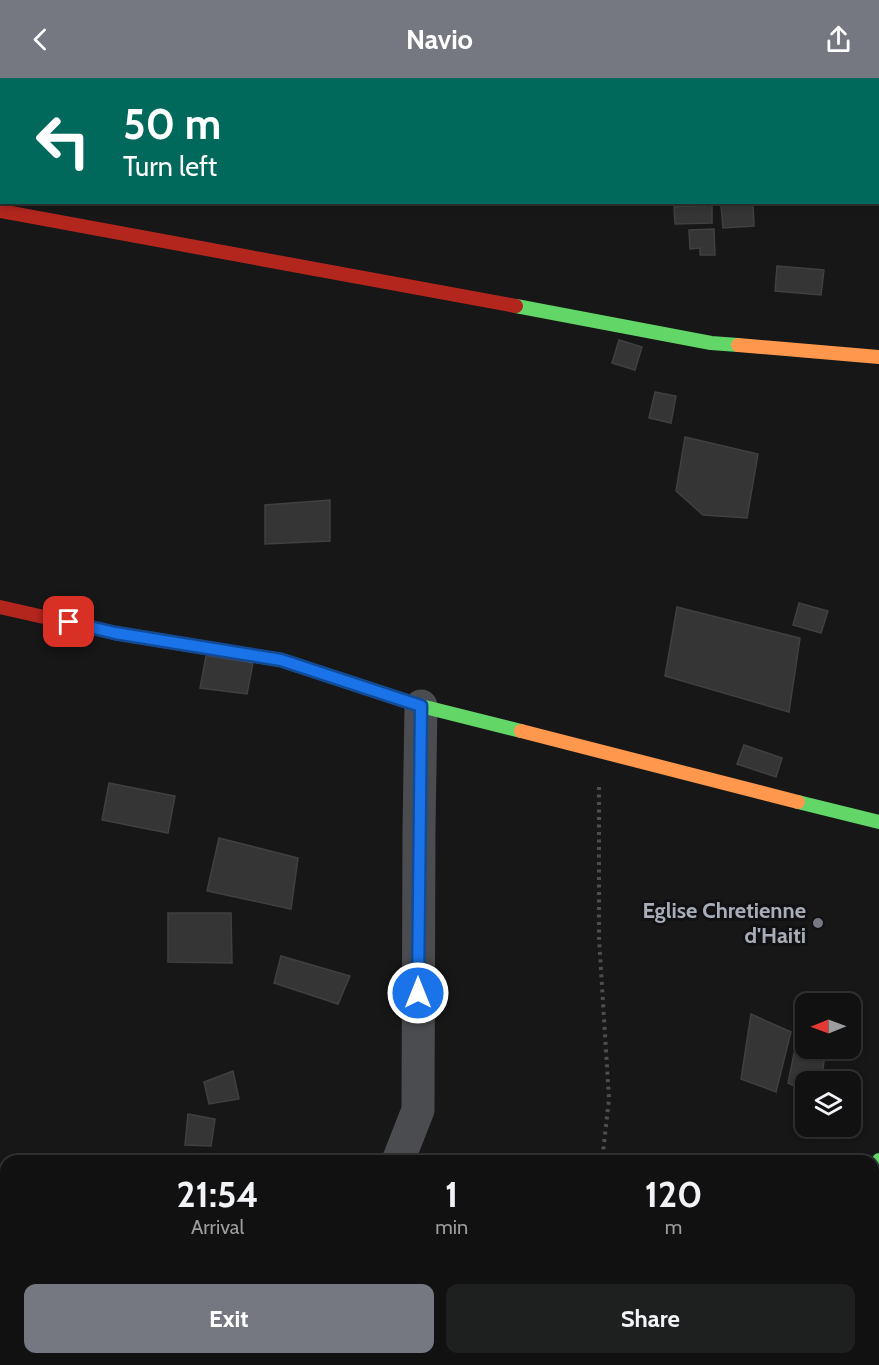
<!DOCTYPE html>
<style>
:root{--surface:#111;--page:#1e1f1f;--text:#f1f3f6;--muted:#9c9d9f;--line:#303131;--accent:#757880}
body{margin:0;font-family:Cabin,sans-serif;background:var(--page);color:var(--text);height:100vh;display:flex;flex-direction:column;font-size:22px;white-space:nowrap}
*{box-sizing:border-box;margin:0}
p{font-size:20px;color:var(--muted)}
.icon{flex:none;width:33px;height:33px;fill:none;stroke:currentColor;stroke-width:2;stroke-linecap:round;stroke-linejoin:round}
.map{position:relative;flex:1;overflow:hidden}
.panel{position:absolute;left:0px;top:1077px;width:879px;height:210px;display:flex;flex-direction:column;background:var(--surface);border-radius:18px 18px 0 0;box-shadow:0 3px 9px #0003,0 0 0 2px var(--line)}
.panel>*{flex:none}
.top-card{position:absolute;left:0px;top:0px;width:879px;height:126px;box-shadow:0 3px 9px #0003,0 0 0 2px var(--line);background:#00695c;color:#fff;overflow:hidden}
.needle{width:39px;rotate:269deg}
.controls{position:absolute;left:795px;top:915px;display:grid;gap:12px}
.controls a{display:grid;place-items:center;width:66px;height:66px;border-radius:12px;background:var(--surface);box-shadow:0 3px 9px #0003,0 0 0 2px var(--line);font-size:30px}
.pin{position:absolute;display:grid;place-items:center;width:51px;height:51px;color:#fff;margin:-26px;border-radius:12px;box-shadow:0 3px 9px #0006}
.me{position:absolute;width:66px;margin:-33px;rotate:0deg;stroke-linejoin:round;filter:drop-shadow(0 0 4px #0008)}
.turn{display:flex;align-items:center;gap:21px;height:126px;padding:0 24px;font-size:27px}
.turn .icon{width:78px;height:78px;stroke-width:2.5}
.turn b{display:block;font-size:42px;line-height:51px}
.eta{display:flex;justify-content:space-evenly;align-items:center;height:102px;text-align:center}
.eta b{font-size:36px;font-weight:700;line-height:42px}
.cta{display:flex;gap:12px;margin-top:auto;padding:12px 24px}
.cta a{flex:1;height:69px;border-radius:12px;background:var(--accent);color:#fff;font-size:24px;font-weight:700;line-height:69px;text-align:center}
.cta a+a{background:var(--page);color:var(--text)}
header{display:flex;justify-content:space-between;align-items:center;height:78px;padding:0 24px;background:var(--accent);color:#fff;font-size:27px;font-weight:700}
.map>svg:first-child{display:block}
.building{fill:#353536;stroke:#3f4043;stroke-width:1.5}
.lines{fill:none;stroke-linecap:round;stroke-linejoin:round}
.path{stroke:#4d4e52;stroke-width:4;stroke-dasharray:3 4.5;stroke-linecap:butt}
.street{stroke:#4b4c50;stroke-width:33}
.fast{stroke:#63d668;stroke-width:14}
.slow{stroke:#ff974d;stroke-width:14}
.jam{stroke:#b3261e;stroke-width:14}
.route-casing{stroke:#114b97;stroke-width:15}
.route{stroke:#1a73e8;stroke-width:10}
.poi-dot{fill:#757880;stroke:#111113;stroke-width:2}
.labels{text-anchor:middle;dominant-baseline:central;stroke-width:6;stroke-linejoin:round;paint-order:stroke}
.poi-label{font-size:22px;font-weight:bold;fill:#a8adb8;stroke:#111113;text-anchor:end}
</style>
<header><svg class="icon" aria-label="back" viewBox="0 0 24 24"><path d="M15 5l-7 7 7 7"/></svg>Navio<svg class="icon" aria-label="share" viewBox="0 0 24 24"><path d="M12 15V3M7 8l5-5 5 5M5 13v7h14v-7"/></svg></header>
<div class="map">
<svg width="879" height="1287" viewBox="0 0 879 1287">
<rect width="100%" height="100%" fill="#171717"/>
<path class="building" d="M753 125 754 148 723 150 721 127Z
M712 127V145L675 146 674 129Z
M714 151 715 177H700V170L690 171 689 152Z
M777 188 824 192 821 217 775 213Z
M619 262 642 269 635 292 612 285Z
M655 314 676 318 671 345 649 340Z
M685 359 758 376 747 440 703 437 676 413Z
M330 422V463L265 466V427Z
M799 525 828 533 821 555 793 547Z
M677 529 800 560 789 634 665 598Z
M206 578 253 585 247 616 200 610Z
M744 667 782 680 776 699 737 686Z
M109 705 175 718 168 755 102 742Z
M219 760 298 780 291 831 207 813Z
M168 835H231L232 885 168 884Z
M281 878 350 898 338 926 274 905Z
M751 936 791 954 776 1014 741 1001Z
M797 961 806 963V970H826L821 1004H806V1013L788 1005Z
M233 993 239 1021 209 1026 204 1004Z
M188 1036 215 1041 211 1068 185 1067Z
M155 1281H219L217 1287H164L154 1284Z"/>
<g class="lines">
<path class="path" d="M599 709V860L609 1021 602 1083
M579 1287 580 1281"/>
<path class="street" d="M398 1083 418 1032 419 751 421 628
M319 1287 321 1281"/>
<path class="fast" d="M516 228 711 265 738 267
M249 577 281 582 421 628 521 653
M798 724 879 744
M873 1202 879 1082"/>
<path class="slow" d="M738 267 879 279
M521 653 798 724"/>
<path class="jam" d="M0 133 516 228
M0 529 115 555 249 577
M869 1281V1287"/>
</g>
<g class="lines">
<defs>
<path id="route" d="M69 544 115 555 281 582 421 628 418 915"/>
</defs>
<use href="#route" class="route-casing"/>
<use href="#route" class="route"/>
</g>
<circle class="poi-dot" cx="818" cy="845" r="6"/>
<g class="labels">
<g class="poi-label">
<text x="806" y="832">Eglise Chretienne<tspan x="806" dy="25">d'Haiti</tspan></text>
</g>
</g>
</svg>
<div class="controls">
<a><svg class="needle" viewBox="-14 -14 28 28"><path d="M0-13l5 13h-10z" fill="#e53935"/><path d="M0 13l5-13h-10z" fill="#9c9d9f"/></svg></a>
<a><svg class="icon" aria-label="layers" viewBox="0 0 24 24"><path d="M12 4l9 5-9 5-9-5zM3 14l9 5 9-5"/></svg></a>
</div>
<div class="pin" style="left:69px;top:544px;background:#d93025"><svg class="icon" aria-label="arrive" viewBox="0 0 24 24"><path d="M6 21V4h12l-3 4 3 4H6"/></svg></div>
<svg class="me" style="left:418px;top:915px" viewBox="-20 -20 40 40"><circle r="17" fill="#1a73e8" stroke="#fff" stroke-width="3"/><path d="M0-11L8 9 0 5-8 9z" fill="#fff"/></svg>
<div class="top-card">
<div class="turn"><svg class="icon" aria-label="left" viewBox="0 0 24 24"><path d="M17 20v-9H6M10 6l-5 5 5 5"/></svg><div><b>50 m</b>Turn left</div></div>
</div>
<section class="panel">
<div class="eta">
<div><b>21:54</b><p>Arrival</p></div>
<div><b>1</b><p>min</p></div>
<div><b>120</b><p>m</p></div>
</div>
<div class="cta"><a>Exit</a><a>Share</a></div>
</section>
</div>
